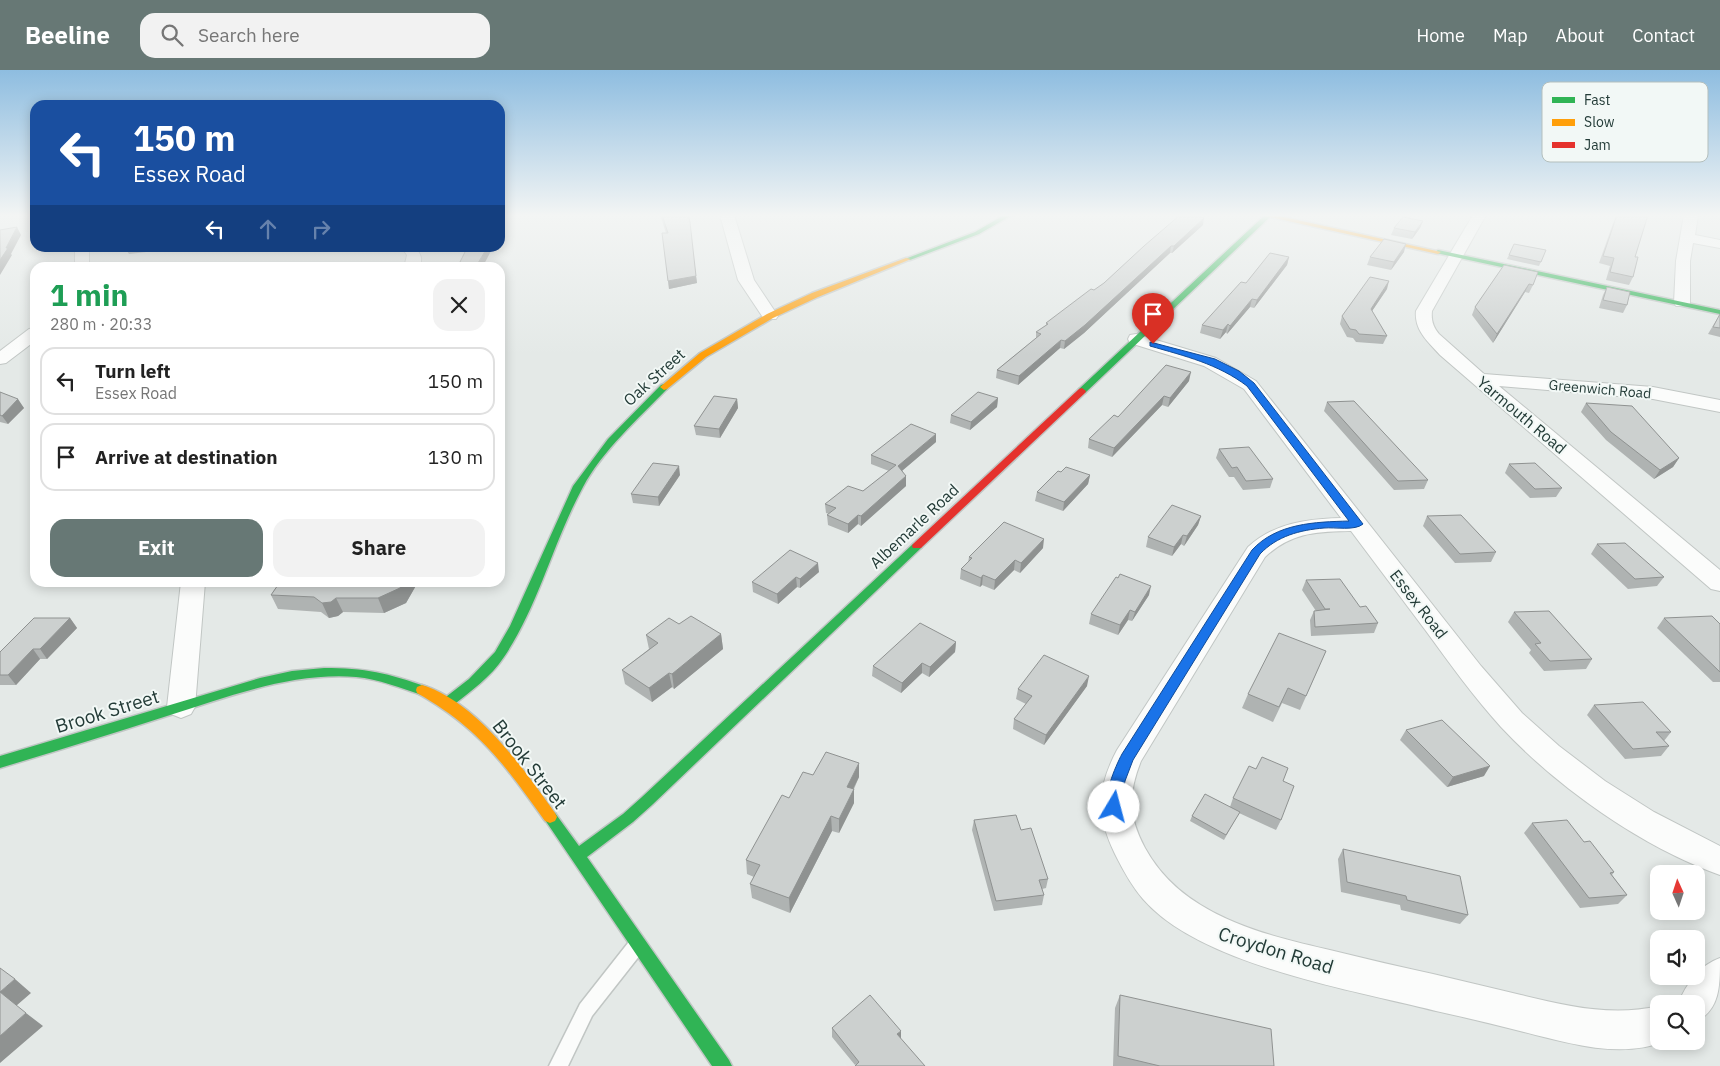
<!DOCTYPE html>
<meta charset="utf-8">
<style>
:root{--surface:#fff;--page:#f2f2f2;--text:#222;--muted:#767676;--line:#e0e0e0;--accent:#677875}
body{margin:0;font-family:"IBM Plex Sans",sans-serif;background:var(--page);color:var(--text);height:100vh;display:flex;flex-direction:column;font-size:19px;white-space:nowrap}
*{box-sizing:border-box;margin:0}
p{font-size:16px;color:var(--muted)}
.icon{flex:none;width:28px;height:28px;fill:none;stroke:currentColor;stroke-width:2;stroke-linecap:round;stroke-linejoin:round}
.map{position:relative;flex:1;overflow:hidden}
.drawer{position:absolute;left:30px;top:192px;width:475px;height:325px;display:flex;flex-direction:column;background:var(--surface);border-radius:15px;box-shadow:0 2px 12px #0003}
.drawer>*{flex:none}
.guide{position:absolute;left:30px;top:30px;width:475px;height:152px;border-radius:15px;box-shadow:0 2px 12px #0003;background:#1a4fa0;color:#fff;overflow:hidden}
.needle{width:32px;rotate:357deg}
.fabs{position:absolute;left:1650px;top:795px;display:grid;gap:10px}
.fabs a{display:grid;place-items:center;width:55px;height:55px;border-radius:10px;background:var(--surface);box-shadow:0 2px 12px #0003;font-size:25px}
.pin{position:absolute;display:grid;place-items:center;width:42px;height:42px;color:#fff;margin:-51px -21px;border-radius:50% 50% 50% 0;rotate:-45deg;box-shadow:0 0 5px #0007}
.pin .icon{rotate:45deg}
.me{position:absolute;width:55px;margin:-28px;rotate:8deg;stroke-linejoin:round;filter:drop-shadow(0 0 4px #0008)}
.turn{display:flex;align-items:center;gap:18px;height:105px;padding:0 20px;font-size:22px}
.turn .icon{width:65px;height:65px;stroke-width:2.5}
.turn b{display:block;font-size:35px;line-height:42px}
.lanes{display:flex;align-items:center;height:48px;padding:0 20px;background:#0003;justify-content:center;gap:25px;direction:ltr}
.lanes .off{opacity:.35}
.round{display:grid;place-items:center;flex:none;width:52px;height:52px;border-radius:15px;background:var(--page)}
.overview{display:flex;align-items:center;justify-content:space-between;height:85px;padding:0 20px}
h1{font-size:30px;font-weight:800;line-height:38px;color:#1e9e55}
.cta{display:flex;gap:10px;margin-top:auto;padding:10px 20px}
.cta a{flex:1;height:58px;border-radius:15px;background:var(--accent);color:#fff;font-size:20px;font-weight:800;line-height:58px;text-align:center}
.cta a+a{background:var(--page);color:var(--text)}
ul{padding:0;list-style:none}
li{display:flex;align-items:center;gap:15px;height:68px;margin:0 10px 8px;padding:0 10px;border:2px solid var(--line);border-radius:15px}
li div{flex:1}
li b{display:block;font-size:19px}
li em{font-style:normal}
header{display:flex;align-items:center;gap:30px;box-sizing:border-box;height:70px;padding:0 25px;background:var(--accent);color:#fff}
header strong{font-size:24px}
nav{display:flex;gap:28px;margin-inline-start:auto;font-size:18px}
.search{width:350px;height:45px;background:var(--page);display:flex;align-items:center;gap:12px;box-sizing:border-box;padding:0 18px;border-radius:15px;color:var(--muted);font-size:19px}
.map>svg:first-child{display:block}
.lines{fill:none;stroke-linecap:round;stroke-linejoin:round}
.lane-casing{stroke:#c1c6c4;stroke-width:3}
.street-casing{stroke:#c1c6c4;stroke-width:2}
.fast-casing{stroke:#c0c6c4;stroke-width:3}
.slow-casing{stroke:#c0c6c4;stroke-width:3}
.jam-casing{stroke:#c0c6c4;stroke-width:3}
.lane{fill:#fbfcfb;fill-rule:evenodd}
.street{fill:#fbfcfb;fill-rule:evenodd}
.fast{fill:#30b455;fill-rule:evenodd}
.slow{fill:#ff9f0a;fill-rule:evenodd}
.jam{fill:#e5322d;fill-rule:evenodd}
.wall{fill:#afb3b2}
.shaded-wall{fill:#8f9291}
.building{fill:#ccd0cf;stroke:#8f9291}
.route{fill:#1a73e8;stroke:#114b97}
.labels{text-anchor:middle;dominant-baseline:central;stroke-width:4;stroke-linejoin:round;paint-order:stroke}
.far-street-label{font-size:14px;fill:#233b37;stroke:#f2f8f6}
.street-label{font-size:16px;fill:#233b37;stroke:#f2f8f6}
.near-street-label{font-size:19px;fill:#233b37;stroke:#f2f8f6}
.key{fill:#f2f8f6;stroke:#b4bfbd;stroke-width:1}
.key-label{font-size:14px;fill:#233b37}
</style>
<header>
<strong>Beeline</strong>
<div class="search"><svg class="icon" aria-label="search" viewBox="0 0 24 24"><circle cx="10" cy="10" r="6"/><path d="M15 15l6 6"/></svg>Search here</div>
<nav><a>Home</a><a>Map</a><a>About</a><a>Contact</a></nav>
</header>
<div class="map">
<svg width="1720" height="996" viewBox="0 0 1720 996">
<rect width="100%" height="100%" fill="#e4e9e7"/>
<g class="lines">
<defs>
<path id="lane" d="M634 871 640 873 642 879 640 885 592 946 568 996H549L580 934 628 873Z"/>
<path id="street" d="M720 145H734L754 210 778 246 776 249H764L738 210Z
M1473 145H1486L1432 241C1431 250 1433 257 1439 264L1484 304 1653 317 1720 330V342L1653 329 1499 316 1720 500V521L1711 519 1440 285C1428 272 1414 260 1416 241Z
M1684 145H1698L1695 165 1720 170V178L1693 173 1690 191V233L1688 236H1676L1674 233 1676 191Z
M75 178H89V198H75Z
M402 178H416C421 185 423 189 419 198H404L407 185Z
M35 258V271L6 293 0 294V281L29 259Z
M1136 264 1216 288 1256 311 1481 596 1522 643 1559 676 1605 711 1654 742 1720 776V805C1642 777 1558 718 1501 657 1474 627 1450 594 1426 561 1401 528 1376 494 1351 461 1316 462 1292 462 1265 487L1141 691C1128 724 1128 746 1145 778 1182 846 1264 865 1334 881 1367 889 1400 897 1433 904 1462 911 1492 918 1521 925 1567 936 1612 947 1659 936V971H1665C1620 990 1565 972 1520 961 1492 954 1464 947 1436 941 1353 920 1200 895 1143 829 1131 815 1123 800 1115 784 1096 745 1097 718 1117 680L1248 477C1274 453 1306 449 1341 448L1244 319 1204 296 1130 273 1128 269 1130 265Z
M181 512H205L195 637 191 644 181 648 171 644 167 637Z
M1720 888C1720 917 1720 939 1696 952V934H1678C1686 914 1700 895 1720 888Z"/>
<path id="fast" d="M1004 145H1012L979 164 910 190 905 189 975 162Z
M1265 145H1272L1085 323H1079V319Z
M1438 180 1720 240V244L1436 183 1435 182Z
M664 314 668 317 667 319C639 348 602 381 583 417 553 472 539 535 504 587 491 607 470 622 452 636L447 638 442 636 440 633 442 630 469 609 495 582 510 556 573 416 608 369 661 315Z
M917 473 922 476 921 478 652 735 633 752 587 787 729 990 732 996H712L543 747 545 743 550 741 555 743 579 776 623 744 642 727 913 474Z
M324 598C365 598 388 603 427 617L428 620 427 623 422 625C400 618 379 609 356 607 291 602 228 627 167 646 112 664 56 681 0 698V686L260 608 292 601Z"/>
<path id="slow" d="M1261 145H1275L1441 182 1438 184Z
M906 188 911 189 818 227 773 248 706 287 667 319 664 320 660 317 700 283 767 244 812 223Z
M422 615C477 632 523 698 555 743L557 747 555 751 550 753 545 751C505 695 479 658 417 623L416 620 417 617Z"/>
<path id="jam" d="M1082 318 1086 321 1085 323 921 478H913L912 476 913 474 1079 319Z"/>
</defs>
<use href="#lane" class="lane-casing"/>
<use href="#street" class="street-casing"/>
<use href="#fast" class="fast-casing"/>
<use href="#slow" class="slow-casing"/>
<use href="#jam" class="jam-casing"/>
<use href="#lane" class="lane"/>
<use href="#street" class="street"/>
<use href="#fast" class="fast"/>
<use href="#slow" class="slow"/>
<use href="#jam" class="jam"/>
</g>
<path class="wall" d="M660 145H688L697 213 669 219 666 163Z
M1616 145H1648L1635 187 1633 207 1629 215 1606 210 1610 196 1599 193Z
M1423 151 1420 158 1412 169 1391 165 1394 158Z
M1203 155 1172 183H1170L1084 263 1064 279 1060 278 1018 315 996 308 997 300 1036 268V262L1046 255V253Z
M1514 174 1546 180 1539 196 1507 189Z
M1404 182 1391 200 1367 195 1370 187Z
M1289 187 1287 195 1254 238 1250 237 1227 264 1226 262 1220 269 1200 263 1202 255 1246 213Z
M1504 195 1533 215 1529 223 1525 222 1493 273 1472 245 1475 237Z
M1607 217 1627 235 1623 243 1599 238 1603 225Z
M1387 219 1372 241 1387 266 1383 274 1356 272 1353 268 1347 267 1340 254 1342 246Z
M1720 244V267L1708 264Z
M1189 311 1168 337 1162 335 1112 387 1088 378 1089 369 1118 347Z
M0 322 24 338 8 354 0 352Z
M998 328 997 337 970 360 950 353 951 345Z
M737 329 738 338 720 368 696 365 694 356Z
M1327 332 1428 410 1424 419 1394 420 1324 341Z
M1586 333 1679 388 1673 397 1654 409 1606 370 1581 342Z
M936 372 902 401 906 416 861 456 858 454 848 463 828 455 827 445 829 444 826 443 825 434 863 421 889 401 871 394V385Z
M1219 379 1273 409 1270 418 1243 420 1234 407H1229L1216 388Z
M1509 394 1562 418 1556 427 1530 428 1505 403Z
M1061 402 1090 405 1088 414 1063 441 1035 431 1037 422Z
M680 405 659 436 633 433 631 424Z
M1201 446 1198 455 1184 476 1181 474 1172 486 1146 477 1148 467Z
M1427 446 1496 482 1491 492 1455 493 1423 456Z
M1597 474 1664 507 1657 516 1628 519 1591 484Z
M1043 478 1020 503 1014 500 994 520 982 515 980 517 960 509 961 499 968 493 969 487Z
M819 502 800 518 797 517 778 534 753 522 752 512Z
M1306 510 1360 537 1378 553 1374 563 1311 566 1310 550 1314 541H1316L1302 520Z
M280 512H418L406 533 384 543 343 542 338 546 329 548 321 542 278 539 271 525Z
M1149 525 1132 551 1128 550 1118 565 1089 554 1091 544Z
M1514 542 1592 589 1586 599 1544 601 1529 583 1531 580 1508 552Z
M70 548 77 558 47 589H40L16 615H0V582Z
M1664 548 1720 554V612H1713L1657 558Z
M679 554 721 564 723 579 674 619 672 617 652 632 625 614 622 600 649 579 646 565Z
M956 572 955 582 929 607 922 603 901 623 872 606 873 596Z
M1326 581 1300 640 1282 633 1273 652 1242 638 1248 624Z
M1087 616 1044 675 1013 659 1014 649 1026 634 1016 629 1018 619Z
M1594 635 1671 662 1664 671 1669 676 1661 686 1625 689 1587 645Z
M1406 660 1484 706 1447 717 1400 670Z
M1256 699 1283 711 1281 750 1276 760 1239 743 1224 770 1190 751 1192 746 1230 737 1233 728Z
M813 705 859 707 854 719V733L839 763 832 761 790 843 752 828 750 814 754 807 747 804 746 790 789 728Z
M974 750 1021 760 1048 809 1046 818 1042 819 1044 825 1042 835 994 841 972 760Z
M1532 753 1614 802 1612 805 1627 825 1618 834 1580 838 1524 763Z
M1343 779 1468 845 1460 854 1401 840 1400 835 1341 822 1338 789Z
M1120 925 1274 996H1113L1115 938Z
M832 958 901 968 855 995 832 967Z"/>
<path class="shaded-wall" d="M1204 148 1203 155 1172 183 1174 176Z
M1423 151 1420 158 1412 169 1415 162Z
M17 157 21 165 11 184 12 185 0 205V190Z
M1406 174 1404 182 1391 200 1394 192Z
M1171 176 1170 183 1084 263 1064 279 1065 271Z
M125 178H156L155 181 129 184Z
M487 178H490L491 181 482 198H475Z
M1289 187 1287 195 1254 238 1257 230Z
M696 206 697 213 669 219 668 211Z
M1389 211 1387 219 1368 247 1371 239Z
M1529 214 1525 222 1493 273 1497 264Z
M1252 229 1250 237 1227 264 1230 256Z
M1228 254 1226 262 1220 269 1223 260Z
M1061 270 1060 278 1018 315 1019 306Z
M1191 302 1189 311 1168 337 1170 328Z
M1164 326 1162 335 1112 387 1114 378Z
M998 328 997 337 970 360 971 352Z
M18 329 24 338 8 354 2 346Z
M737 329 738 338 720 368 719 359Z
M936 364V372L897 405 898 396Z
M1679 388 1673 397 1654 409 1660 400Z
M679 396 680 405 659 436 658 427Z
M1090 405 1088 414 1063 441 1064 432Z
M906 406V416L861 456V446Z
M858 445V454L848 463V454Z
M1201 446 1198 455 1184 476 1187 466Z
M1183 465 1181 474 1172 486 1174 477Z
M1044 469 1043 478 1020 503 1021 493Z
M1015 490 1014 500 994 520 995 510Z
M818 493 819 502 800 518V509Z
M983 505 982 515 980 517 981 508Z
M796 507 797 517 778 534 777 524Z
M404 512H418L406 533 384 543 378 528Z
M1151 516 1149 525 1132 551 1135 542Z
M336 528 343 542 338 546 329 548 322 533Z
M1130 540 1128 550 1118 565 1120 555Z
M70 548 77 558 47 589 40 579Z
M721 564 723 579 674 619 672 604Z
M956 572 955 582 929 607 930 597Z
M33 579 40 589 16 615 8 605Z
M922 593V603L901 623 902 613Z
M669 603 672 617 652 632 649 618Z
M1089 606 1087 616 1044 675 1046 665Z
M859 693V707L847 731V717Z
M1490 696 1484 706 1447 717 1453 707Z
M854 719V733L839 763V749Z
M831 746 832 761 790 843 789 828Z
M15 909 31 923 16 936 0 922Z
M26 943 43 956 0 993V966Z
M901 961V970L897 964Z"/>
<path class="building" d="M662 145H688L690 152 696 206 668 211 662 163H668Z
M1180 145H1195L1204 148 1174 176H1171L1085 255 1065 271 1061 270 1019 306 997 300 1041 264 1036 262 1048 254 1046 253 1091 219 1094 220 1104 213 1144 176Z
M1617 145H1648L1635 187H1638L1633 207 1610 202 1614 188 1603 186Z
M1403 147 1423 151 1415 162 1394 158Z
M17 157 6 178H8L0 190V160Z
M1384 169 1406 174 1394 192 1370 187Z
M1514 174 1546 180 1541 192 1509 185Z
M467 178H487L475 198H457Z
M1270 183 1289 187 1257 230 1252 229 1230 256 1228 254 1223 260 1202 255 1241 212 1246 213Z
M1504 195 1538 202 1533 215 1529 214 1497 264 1475 237Z
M1370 207 1389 211 1371 239 1387 266 1359 264 1356 260 1350 259 1342 246Z
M1607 217 1630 222 1627 235 1603 230Z
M1720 244V258L1713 257Z
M1166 295 1191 302 1170 328 1164 326 1114 378 1089 369 1114 345 1118 347Z
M0 322 18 329 2 346 0 345Z
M978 322 998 328 971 352 951 345Z
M714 326 737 329 719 359 694 356Z
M1354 331 1428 410 1398 411 1327 332Z
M1586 333 1632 336 1679 388 1660 400 1611 362Z
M911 354 936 364 898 396 906 406 861 446 858 445 848 454 827 445 836 438 825 434 848 416 863 421 896 395 871 385Z
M1249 377 1273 409 1246 411 1237 397 1232 398 1219 379Z
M653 393 679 396 658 427 631 424Z
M1535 393 1562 418 1535 419 1509 394Z
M1066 397 1090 405 1064 432 1037 422 1058 401 1061 402Z
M1172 435 1201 446 1187 466 1183 465 1174 477 1148 467Z
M1461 445 1496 482 1460 484 1427 446Z
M1004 452 1044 469 1021 493 1015 490 995 510 983 505 981 508 961 499 972 488 969 487Z
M1625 473 1664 507 1635 509 1597 474Z
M790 480 818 493 800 509 796 507 777 524 752 512Z
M1120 504 1151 516 1135 542 1130 540 1120 555 1091 544 1116 507 1118 508Z
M1340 509 1360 537 1366 536 1378 553 1315 557 1314 541 1330 539H1325L1306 510Z
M280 512H404L400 518 378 528H336L331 532 322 533 314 527 271 525Z
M1549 541 1592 589 1550 591 1535 574 1541 573 1514 542Z
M691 546 721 564 672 604 669 603 649 618 622 600 658 573 646 565 669 548 679 554Z
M1712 546 1720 554V602L1664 548Z
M34 548H70L40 579H33L8 605H0V582Z
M920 553 956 572 930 597 922 593 902 613 873 596Z
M1279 563 1326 581 1306 626 1288 618 1279 637 1248 624Z
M1044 585 1089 606 1046 665 1014 649 1032 626 1018 619Z
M1643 632 1671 662H1656L1669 676 1633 679 1594 635Z
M1442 650 1490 696 1453 707 1406 660Z
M826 682 859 693 847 717 854 719 839 749 831 746 789 828 750 814 760 795 746 790 782 725 789 728 803 702 813 705Z
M1262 687 1288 698 1283 711 1294 716 1281 750 1233 728 1249 696 1256 699Z
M1205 724 1240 742 1226 765 1192 746Z
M1016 745 1021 760 1031 758 1048 809 1039 810 1044 825 996 831 974 750Z
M1567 750 1584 772 1590 771 1614 802 1610 803 1627 825 1589 828 1532 753Z
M1343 779 1460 806 1468 845 1407 830 1406 826 1347 812Z
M0 898 15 909 0 922Z
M0 922 26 943 0 966Z
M870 925 901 961 897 964 925 996H855L859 992 832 958Z
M1120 925 1271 959 1274 996H1160L1118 986Z"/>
<linearGradient id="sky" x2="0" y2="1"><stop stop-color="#8ebde0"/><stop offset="0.51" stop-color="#f3f5f4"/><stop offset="1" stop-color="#f3f5f4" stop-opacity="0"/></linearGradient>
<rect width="1720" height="285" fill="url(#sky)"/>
<path class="route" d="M1150 272 1215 289 1239 301 1254 313 1363 454C1355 461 1335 457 1324 458 1300 460 1277 466 1260 484L1133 690 1125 711 1119 741 1114 743 1108 741C1102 728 1115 697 1122 684L1252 480C1277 453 1315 452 1349 451L1247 316C1218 294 1185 286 1150 276Z"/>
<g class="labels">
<g class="far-street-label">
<text transform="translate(1600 319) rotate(5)">Greenwich Road</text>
</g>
<g class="street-label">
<text transform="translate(654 307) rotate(-42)">Oak Street</text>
<text transform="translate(1522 345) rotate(40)">Yarmouth Road</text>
<text transform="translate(914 456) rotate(-43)">Albemarle Road</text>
<text transform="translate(1419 534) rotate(52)">Essex Road</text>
</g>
<g class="near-street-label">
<text transform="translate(107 641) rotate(-17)">Brook Street</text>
<text transform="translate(530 694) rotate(52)">Brook Street</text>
<text transform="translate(1276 880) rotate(17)">Croydon Road</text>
</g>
</g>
<rect x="1542" y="12" width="166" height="80" rx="8" class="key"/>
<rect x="1552" y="27" width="23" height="6" fill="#30b455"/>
<rect x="1552" y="49" width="23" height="7" fill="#ff9f0a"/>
<rect x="1552" y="72" width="23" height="6" fill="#e5322d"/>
<g class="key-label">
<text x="1584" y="35">Fast</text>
<text x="1584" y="57">Slow</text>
<text x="1584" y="80">Jam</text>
</g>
</svg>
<div class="fabs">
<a><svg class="needle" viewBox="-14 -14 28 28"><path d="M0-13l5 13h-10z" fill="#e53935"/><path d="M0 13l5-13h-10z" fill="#767676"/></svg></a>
<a><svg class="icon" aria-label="sound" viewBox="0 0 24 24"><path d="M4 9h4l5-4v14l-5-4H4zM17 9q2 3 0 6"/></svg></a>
<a><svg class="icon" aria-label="search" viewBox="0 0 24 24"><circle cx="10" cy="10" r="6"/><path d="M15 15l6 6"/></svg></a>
</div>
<div class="pin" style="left:1153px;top:274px;background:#d93025"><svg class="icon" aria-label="arrive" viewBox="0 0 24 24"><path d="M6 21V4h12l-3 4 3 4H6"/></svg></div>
<svg class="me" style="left:1114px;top:737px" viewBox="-20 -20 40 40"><circle r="19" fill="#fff"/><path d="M0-13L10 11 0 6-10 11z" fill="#1a73e8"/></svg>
<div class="guide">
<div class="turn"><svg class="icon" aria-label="left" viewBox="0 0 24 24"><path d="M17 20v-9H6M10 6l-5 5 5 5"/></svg><div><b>150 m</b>Essex Road</div></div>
<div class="lanes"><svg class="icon" aria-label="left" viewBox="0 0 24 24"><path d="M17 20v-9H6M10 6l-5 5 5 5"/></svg><svg class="icon off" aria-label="ahead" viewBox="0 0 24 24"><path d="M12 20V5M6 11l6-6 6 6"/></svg><svg class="icon off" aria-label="right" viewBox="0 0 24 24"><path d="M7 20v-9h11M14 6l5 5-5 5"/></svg></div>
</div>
<section class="drawer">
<div class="overview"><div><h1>1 min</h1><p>280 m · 20:33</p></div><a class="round"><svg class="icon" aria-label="close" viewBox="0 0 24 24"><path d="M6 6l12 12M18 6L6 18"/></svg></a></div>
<ul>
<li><svg class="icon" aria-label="left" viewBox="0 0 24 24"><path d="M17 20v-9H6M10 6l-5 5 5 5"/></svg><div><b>Turn left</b><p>Essex Road</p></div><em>150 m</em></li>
<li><svg class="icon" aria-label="arrive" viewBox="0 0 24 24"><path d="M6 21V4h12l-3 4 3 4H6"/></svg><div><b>Arrive at destination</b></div><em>130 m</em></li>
</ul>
<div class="cta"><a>Exit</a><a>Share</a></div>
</section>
</div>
